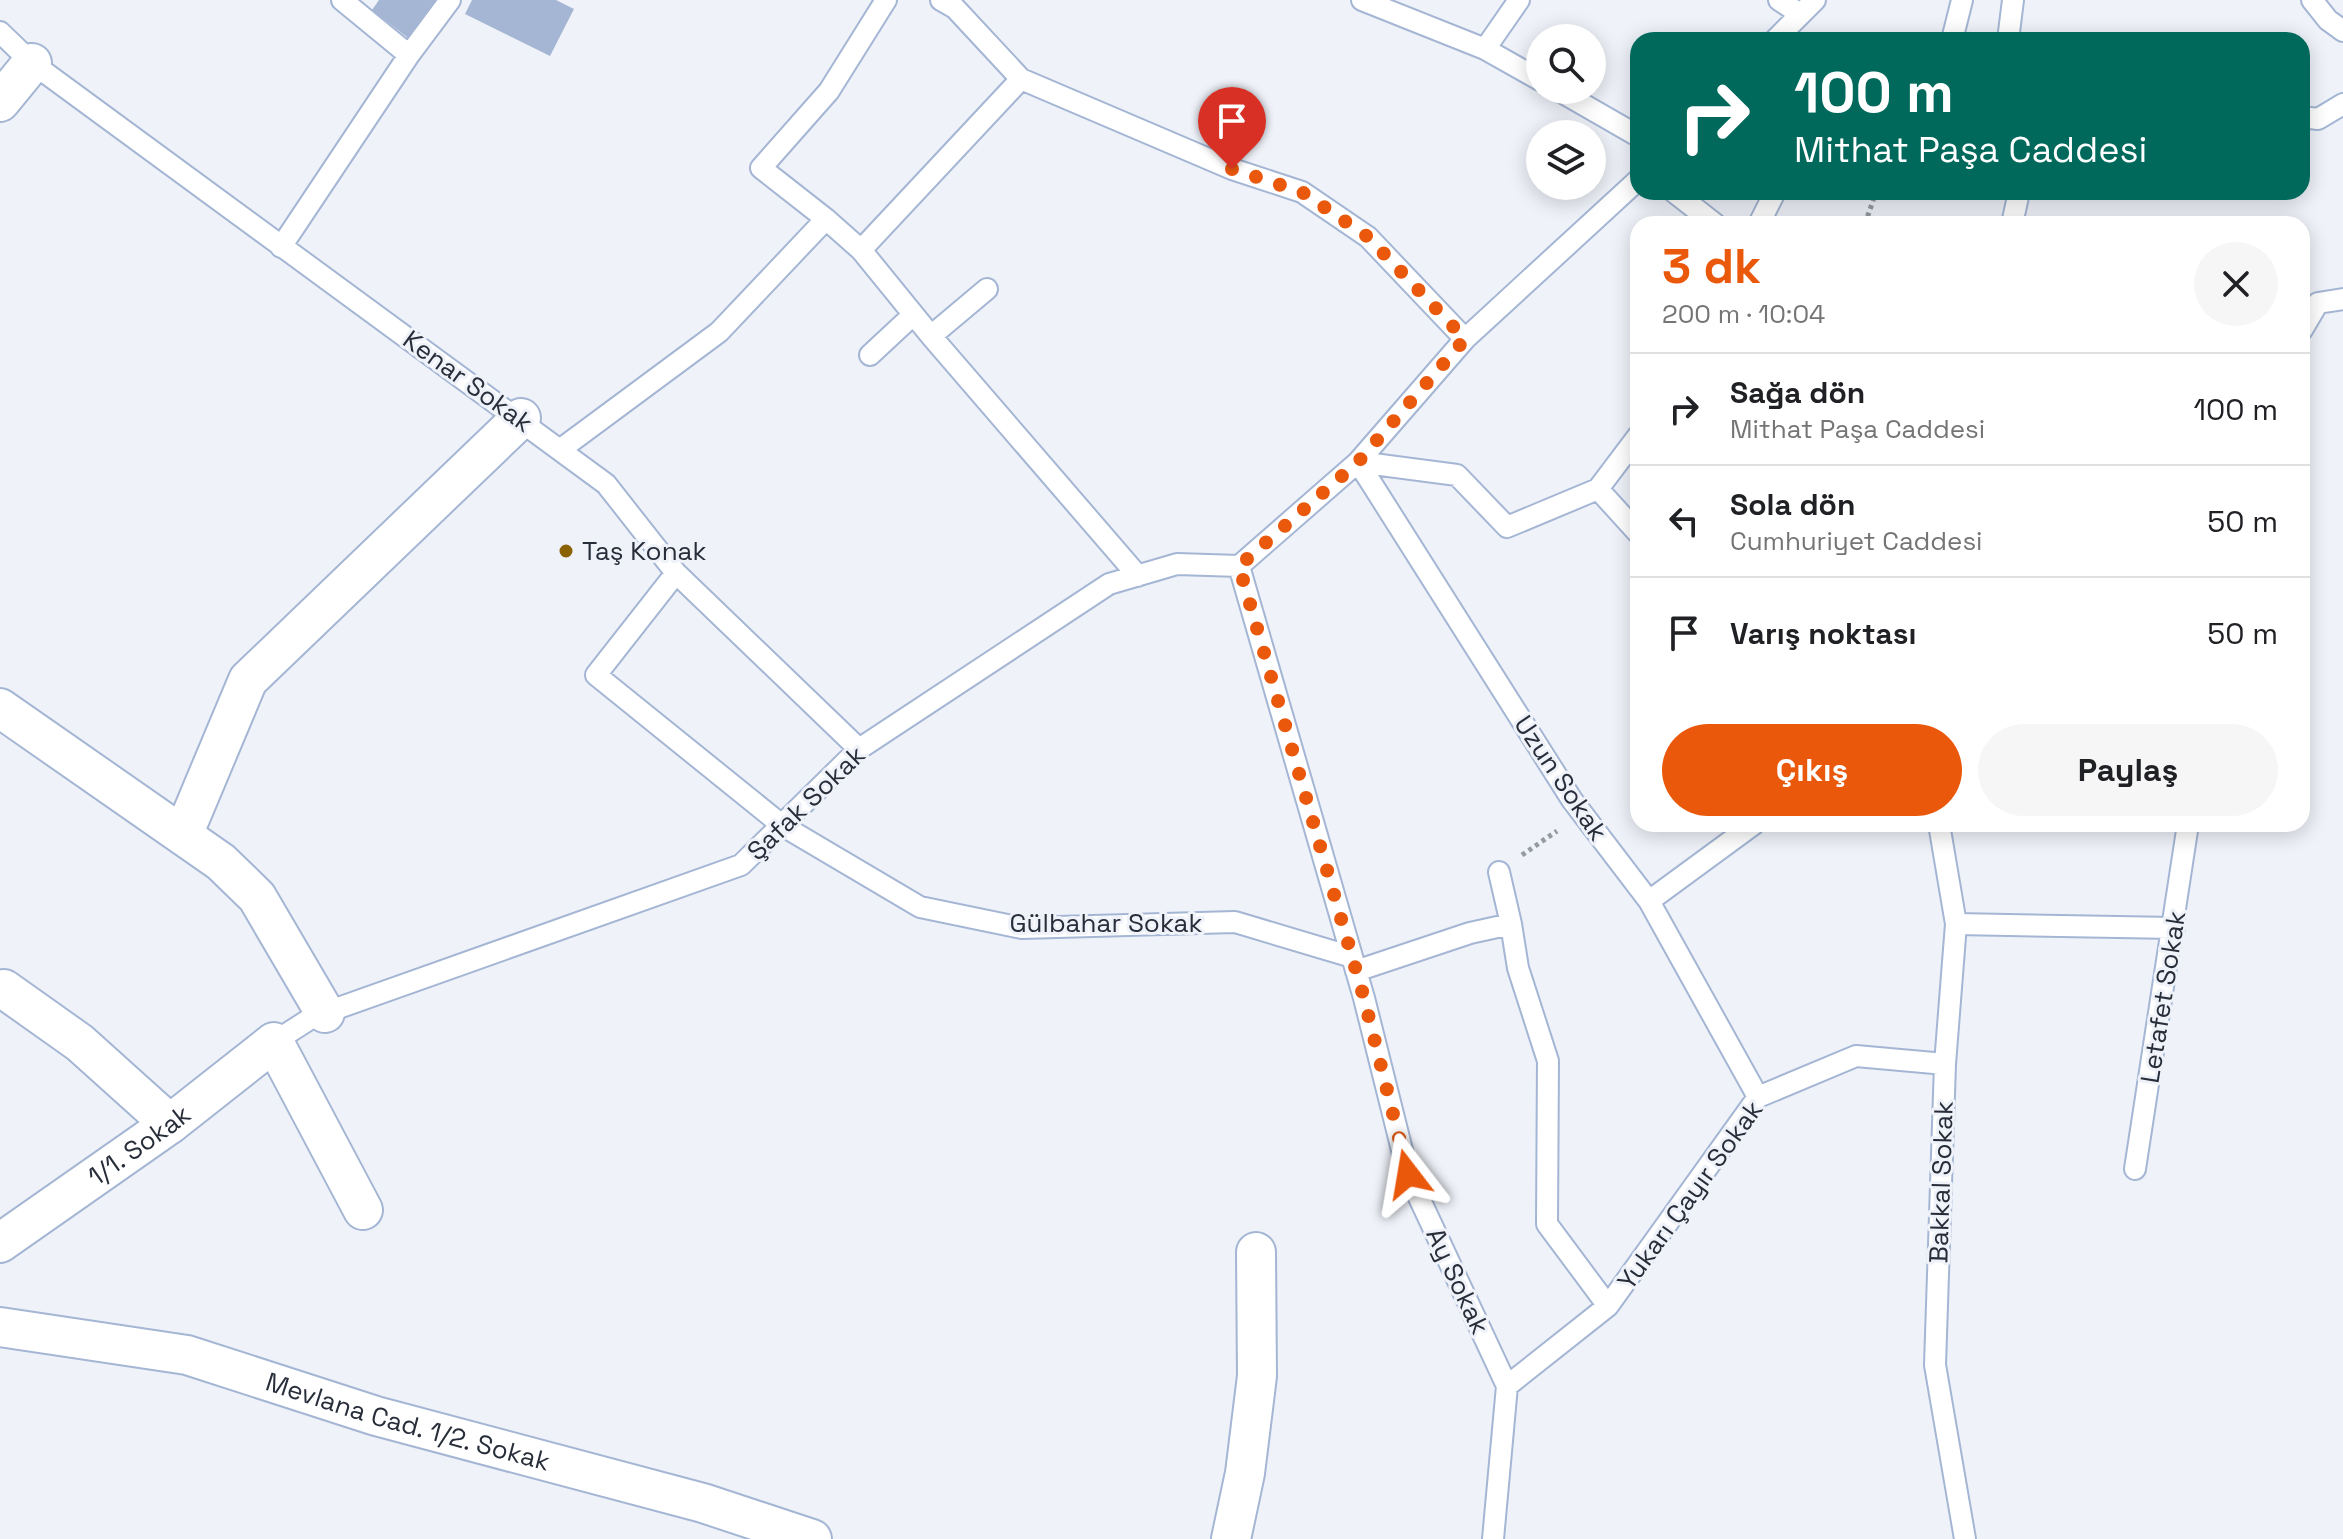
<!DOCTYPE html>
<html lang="tr">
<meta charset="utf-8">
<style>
:root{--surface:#fff;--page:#f6f6f6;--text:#202124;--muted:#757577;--line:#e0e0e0;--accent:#ea580c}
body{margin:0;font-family:"Space Grotesk",sans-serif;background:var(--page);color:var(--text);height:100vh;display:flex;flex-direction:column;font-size:30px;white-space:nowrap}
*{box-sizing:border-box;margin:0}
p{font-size:26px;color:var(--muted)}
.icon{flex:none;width:44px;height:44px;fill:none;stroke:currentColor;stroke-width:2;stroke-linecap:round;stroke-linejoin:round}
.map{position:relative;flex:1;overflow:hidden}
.panel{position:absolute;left:1630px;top:216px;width:680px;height:616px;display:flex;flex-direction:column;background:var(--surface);border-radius:24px;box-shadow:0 4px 20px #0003}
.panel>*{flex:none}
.top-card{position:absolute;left:1630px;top:32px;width:680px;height:168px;border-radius:24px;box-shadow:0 4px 20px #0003;background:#00695c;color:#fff;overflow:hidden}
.tools{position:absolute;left:1526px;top:24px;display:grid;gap:16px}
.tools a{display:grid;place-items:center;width:80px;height:80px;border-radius:50%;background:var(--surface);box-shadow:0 4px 20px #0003;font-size:40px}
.pin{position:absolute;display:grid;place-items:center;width:68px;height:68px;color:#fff;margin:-82px -34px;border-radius:50% 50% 50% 0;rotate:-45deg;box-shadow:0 0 8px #0007}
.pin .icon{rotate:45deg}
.me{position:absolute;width:88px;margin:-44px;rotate:346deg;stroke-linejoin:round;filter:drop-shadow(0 0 6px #0008)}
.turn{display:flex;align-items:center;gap:28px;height:168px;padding:0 32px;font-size:36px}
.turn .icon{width:104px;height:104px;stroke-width:2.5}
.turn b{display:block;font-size:56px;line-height:68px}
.round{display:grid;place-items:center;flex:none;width:84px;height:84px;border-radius:42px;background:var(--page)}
.head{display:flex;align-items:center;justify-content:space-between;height:136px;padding:0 32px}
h1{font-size:48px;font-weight:600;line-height:60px;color:var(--accent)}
.primary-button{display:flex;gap:16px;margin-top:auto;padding:16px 32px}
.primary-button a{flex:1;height:92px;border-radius:48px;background:var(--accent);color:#fff;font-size:32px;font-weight:600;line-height:92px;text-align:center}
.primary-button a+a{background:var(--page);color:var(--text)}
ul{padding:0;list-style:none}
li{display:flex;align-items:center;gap:24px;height:112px;padding:0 32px;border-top:2px solid var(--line)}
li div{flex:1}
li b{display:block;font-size:30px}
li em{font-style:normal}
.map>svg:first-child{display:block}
.building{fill:#a4b6d3}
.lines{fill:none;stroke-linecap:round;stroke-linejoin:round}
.service-casing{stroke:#a4b6d4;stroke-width:24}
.minor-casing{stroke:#a4b6d4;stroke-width:42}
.path{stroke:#959aa3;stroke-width:5;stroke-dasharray:4 4;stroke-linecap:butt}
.service{stroke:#fff;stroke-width:20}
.minor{stroke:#fff;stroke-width:38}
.route{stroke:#ea580c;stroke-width:14;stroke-dasharray:0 25.2}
.poi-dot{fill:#8a6201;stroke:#eff2f9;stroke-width:3}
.labels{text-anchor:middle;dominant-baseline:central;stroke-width:6;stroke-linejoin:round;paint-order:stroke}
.street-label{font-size:26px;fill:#272e3a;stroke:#eff2f9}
.poi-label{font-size:26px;fill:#272e3a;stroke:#eff2f9;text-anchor:start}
</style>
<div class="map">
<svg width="2343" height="1539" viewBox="0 0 2343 1539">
<rect width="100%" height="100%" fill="#eff2f9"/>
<path class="building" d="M379 0H443L412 41 372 10Z
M472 0H556L574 9 550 56 465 14Z"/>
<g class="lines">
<defs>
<path id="service" d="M941 0 955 8 1021 79 1232 169 1302 192 1368 237 1465 339
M1362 0 1485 49 1540 80
M1779 0 1800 14
M2312 0 2328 20 2343 31
M0 32 32 63 606 484 676 573 859 749
M1775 40 1815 0
M1952 40 1962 0
M2008 40 2013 0
M1485 49 1519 0
M409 55 450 0
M1558 90 1638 136
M2302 117 2318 119 2343 104
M1674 192 1715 224
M826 219 761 168 829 91 886 0
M1759 224 1775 192
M2012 224 2019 192
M281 247 409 55 342 0
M861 250 1021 79
M2302 330 2318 303 2343 299
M931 336 1138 576
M870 355 913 315
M561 449 719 332 826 219 861 250 931 336 987 289
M1358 462 1572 800 1649 901 1758 1097
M1358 462 1457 475 1507 527 1598 489 1638 533
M1598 489 1638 436
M1239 566 1364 998 1408 1174 1507 1386 1493 1539
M676 573 596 675 783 826 920 907 1022 928 1235 922 1352 957
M1939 824 1956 924 1945 1064 1935 1365 1965 1539
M1649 901 1754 824
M1511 924 1518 968 1548 1061 1547 1224 1608 1306
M1956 924 2174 928
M1356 971 1470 933 1511 924 1499 872
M274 1042 313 1017 741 865 859 749 1109 584 1177 564 1239 566 1358 462 1465 339 1638 180
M2135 1169 2188 824
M1507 1386 1608 1306 1758 1097 1856 1056 1945 1064"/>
<g id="minor">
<path d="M0 102 32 63"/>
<path d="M0 708 221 862 257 897 325 1013"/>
<path d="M183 835 248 680 521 418"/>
<path d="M4 989 80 1043 170 1124"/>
<path id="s1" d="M0 1243 170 1124 274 1042 363 1210"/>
<path id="s2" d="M0 1327 187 1355 376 1416 703 1503 812 1539"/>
<path d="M1231 1539 1245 1473 1257 1376 1256 1252"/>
</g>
</defs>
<use href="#service" class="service-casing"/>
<use href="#minor" class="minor-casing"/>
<path class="path" d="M1865 224 1876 192
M1522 855 1557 831"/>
<use href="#service" class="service"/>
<use href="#minor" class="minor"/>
</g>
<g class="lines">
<path class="route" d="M1232 169 1302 192 1368 237 1465 339 1358 462 1239 566 1364 998 1408 1174"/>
</g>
<circle class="poi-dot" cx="566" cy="551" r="8"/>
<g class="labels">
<g class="street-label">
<text transform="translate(468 381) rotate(36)">Kenar Sokak</text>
<text transform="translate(1561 778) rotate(56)">Uzun Sokak</text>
<text transform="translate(806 803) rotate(-44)">Şafak Sokak</text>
<text x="1106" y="923">Gülbahar Sokak</text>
<text transform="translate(2163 997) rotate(-81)">Letafet Sokak</text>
<text stroke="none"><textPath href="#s1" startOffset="170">1/1. Sokak</textPath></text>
<text transform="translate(1941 1182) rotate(-88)">Bakkal Sokak</text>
<text transform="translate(1690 1195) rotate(-54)">Yukarı Çayır Sokak</text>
<text transform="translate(1458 1281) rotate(65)">Ay Sokak</text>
<text stroke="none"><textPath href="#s2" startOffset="420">Mevlana Cad. 1/2. Sokak</textPath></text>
</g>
<g class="poi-label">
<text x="582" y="551">Taş Konak</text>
</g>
</g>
</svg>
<div class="tools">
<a><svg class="icon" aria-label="search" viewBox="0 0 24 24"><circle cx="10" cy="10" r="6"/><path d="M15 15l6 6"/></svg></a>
<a><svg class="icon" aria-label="layers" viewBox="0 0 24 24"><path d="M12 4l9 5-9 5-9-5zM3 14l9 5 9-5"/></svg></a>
</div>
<div class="pin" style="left:1232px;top:169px;background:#d93025"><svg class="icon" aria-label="arrive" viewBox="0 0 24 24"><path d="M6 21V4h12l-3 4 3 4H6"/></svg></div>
<svg class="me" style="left:1408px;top:1174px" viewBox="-20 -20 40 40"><path d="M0-17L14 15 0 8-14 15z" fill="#ea580c" stroke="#fff" stroke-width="4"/></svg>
<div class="top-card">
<div class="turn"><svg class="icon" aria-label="right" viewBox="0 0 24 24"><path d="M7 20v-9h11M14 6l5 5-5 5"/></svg><div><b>100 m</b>Mithat Paşa Caddesi</div></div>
</div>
<section class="panel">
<div class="head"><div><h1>3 dk</h1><p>200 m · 10:04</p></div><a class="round"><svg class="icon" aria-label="close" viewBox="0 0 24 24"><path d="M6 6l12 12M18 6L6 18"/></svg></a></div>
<ul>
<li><svg class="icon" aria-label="right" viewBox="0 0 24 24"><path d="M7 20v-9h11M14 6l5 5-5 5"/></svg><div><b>Sağa dön</b><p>Mithat Paşa Caddesi</p></div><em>100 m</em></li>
<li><svg class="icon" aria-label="left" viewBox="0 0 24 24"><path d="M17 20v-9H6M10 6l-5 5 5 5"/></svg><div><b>Sola dön</b><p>Cumhuriyet Caddesi</p></div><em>50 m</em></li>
<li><svg class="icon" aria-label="arrive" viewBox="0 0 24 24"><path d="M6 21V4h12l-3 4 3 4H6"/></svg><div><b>Varış noktası</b></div><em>50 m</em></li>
</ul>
<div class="primary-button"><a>Çıkış</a><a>Paylaş</a></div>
</section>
</div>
